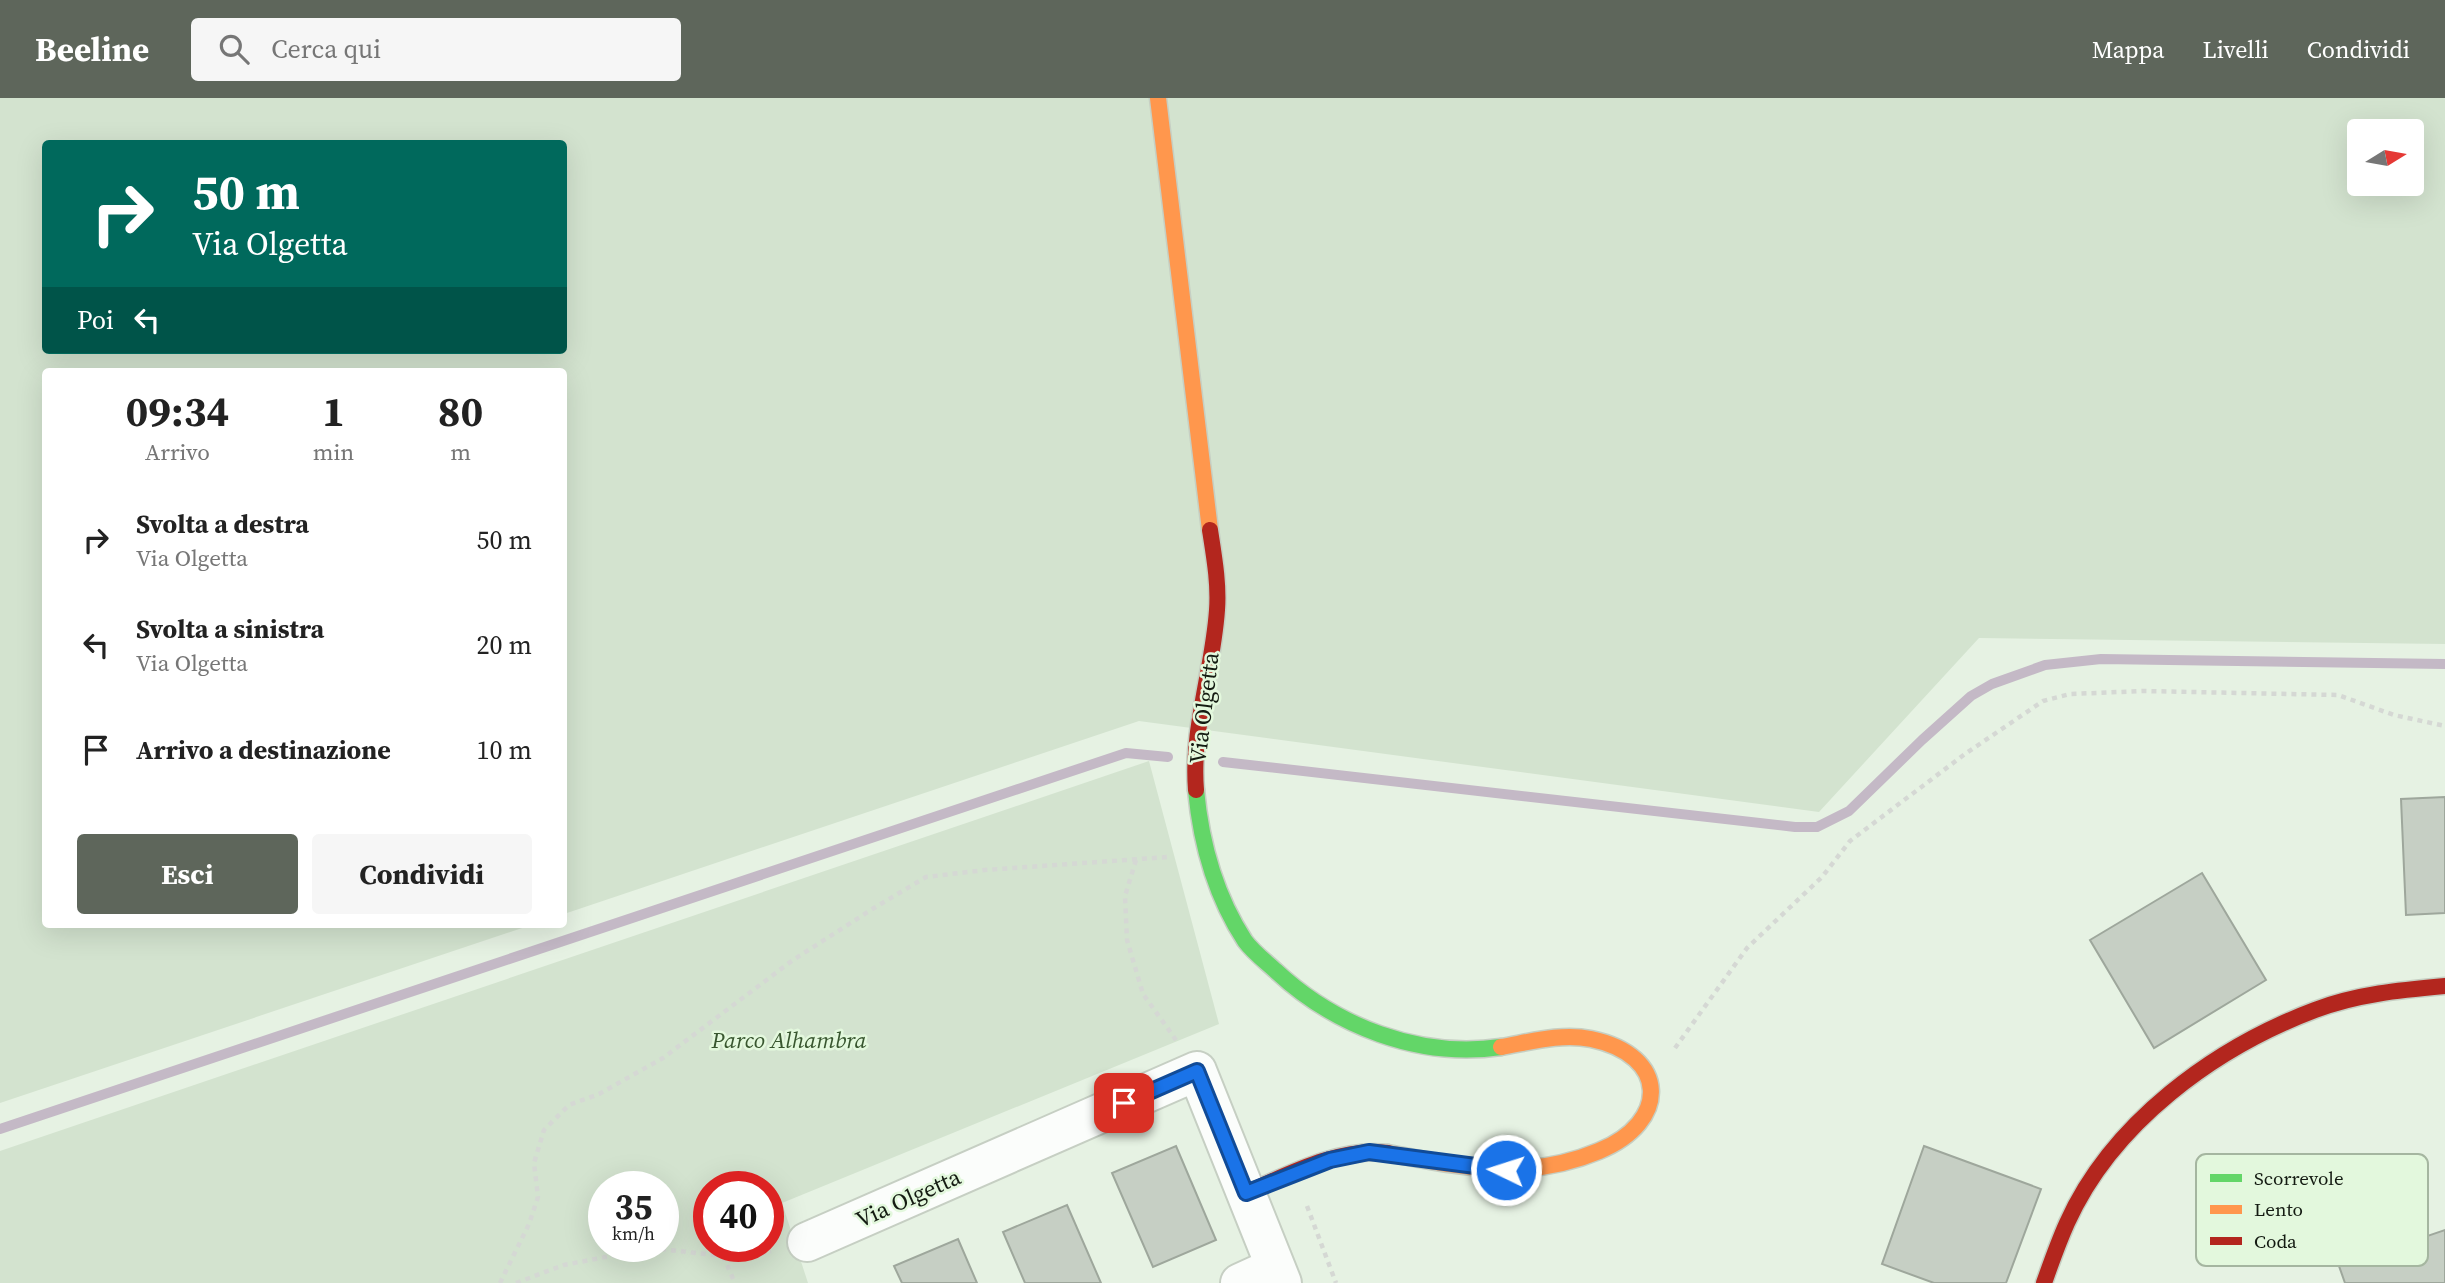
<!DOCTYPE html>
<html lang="it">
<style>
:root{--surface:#fff;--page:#f6f6f6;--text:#222;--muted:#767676;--accent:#5e665b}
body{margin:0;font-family:"Source Serif 4",serif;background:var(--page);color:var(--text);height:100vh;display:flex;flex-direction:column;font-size:26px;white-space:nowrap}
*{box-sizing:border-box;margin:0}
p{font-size:23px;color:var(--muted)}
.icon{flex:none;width:38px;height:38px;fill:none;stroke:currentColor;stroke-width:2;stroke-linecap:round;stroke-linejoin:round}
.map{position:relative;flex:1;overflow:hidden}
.panel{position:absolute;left:42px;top:270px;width:525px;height:560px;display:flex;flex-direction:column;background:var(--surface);border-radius:7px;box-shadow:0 7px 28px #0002}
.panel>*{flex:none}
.banner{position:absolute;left:42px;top:42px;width:525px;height:214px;border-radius:7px;box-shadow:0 7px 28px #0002;background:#00695c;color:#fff;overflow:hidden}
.needle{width:46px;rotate:79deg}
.controls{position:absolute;left:2347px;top:21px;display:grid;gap:14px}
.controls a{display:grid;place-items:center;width:77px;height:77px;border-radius:7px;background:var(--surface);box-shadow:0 7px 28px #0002;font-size:35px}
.speed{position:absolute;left:588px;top:1073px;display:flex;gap:14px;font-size:35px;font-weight:700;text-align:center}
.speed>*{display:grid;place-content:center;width:91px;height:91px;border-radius:50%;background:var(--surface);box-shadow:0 7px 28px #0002;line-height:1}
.speed small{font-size:18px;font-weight:400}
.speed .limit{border:10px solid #d22;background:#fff;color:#111}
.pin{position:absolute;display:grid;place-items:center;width:60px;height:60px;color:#fff;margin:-30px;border-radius:14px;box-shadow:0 4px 10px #0006}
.me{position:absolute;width:77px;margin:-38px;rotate:274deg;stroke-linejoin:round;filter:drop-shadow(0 0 5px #0008)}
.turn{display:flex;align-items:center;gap:24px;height:147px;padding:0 35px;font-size:32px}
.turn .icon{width:91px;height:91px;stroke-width:2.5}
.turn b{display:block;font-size:49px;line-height:60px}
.then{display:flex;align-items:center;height:66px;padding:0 35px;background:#0003;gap:14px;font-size:26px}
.eta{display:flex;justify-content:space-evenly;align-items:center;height:119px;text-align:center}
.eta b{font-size:42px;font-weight:700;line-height:49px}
.primary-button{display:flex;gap:14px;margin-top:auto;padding:14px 35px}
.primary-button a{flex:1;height:80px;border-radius:7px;background:var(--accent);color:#fff;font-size:28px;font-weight:700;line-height:80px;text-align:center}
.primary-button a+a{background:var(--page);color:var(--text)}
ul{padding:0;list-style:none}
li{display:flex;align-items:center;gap:21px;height:105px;padding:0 35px}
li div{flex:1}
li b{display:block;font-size:26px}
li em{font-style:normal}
header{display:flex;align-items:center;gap:42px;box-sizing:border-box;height:98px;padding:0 35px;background:var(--accent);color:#fff}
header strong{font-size:33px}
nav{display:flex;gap:38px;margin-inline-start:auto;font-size:24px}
.search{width:490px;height:63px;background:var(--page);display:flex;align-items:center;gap:18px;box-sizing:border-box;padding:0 24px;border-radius:7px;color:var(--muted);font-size:26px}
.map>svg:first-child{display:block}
.green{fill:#d3e3cf;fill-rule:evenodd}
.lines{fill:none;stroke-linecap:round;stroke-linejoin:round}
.stream{stroke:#c4b9c6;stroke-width:10}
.building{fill:#c6cfc4;stroke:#9ea79c;stroke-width:2}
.street-casing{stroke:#c6cfc3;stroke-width:42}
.fast-casing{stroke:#c6cfc3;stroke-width:19}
.slow-casing{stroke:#c6cfc3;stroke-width:19}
.jam-casing{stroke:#c6cfc3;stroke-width:19}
.path{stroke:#d5d8d4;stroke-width:4.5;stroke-dasharray:5 5;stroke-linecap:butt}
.street{stroke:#fbfdfb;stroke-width:38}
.fast{stroke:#63d668;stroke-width:16}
.slow{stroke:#ff974d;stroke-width:16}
.jam{stroke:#b3261e;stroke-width:16}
.route-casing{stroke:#114b97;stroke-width:18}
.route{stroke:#1a73e8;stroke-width:12}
.labels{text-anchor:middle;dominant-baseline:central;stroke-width:5;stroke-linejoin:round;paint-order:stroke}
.street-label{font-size:23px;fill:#141b12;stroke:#e3f8dd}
.park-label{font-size:23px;font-style:italic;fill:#38562f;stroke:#e3f8dd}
.key{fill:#e3f8dd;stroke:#a5b6a0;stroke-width:2}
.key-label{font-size:19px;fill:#141b12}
</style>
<header>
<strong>Beeline</strong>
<div class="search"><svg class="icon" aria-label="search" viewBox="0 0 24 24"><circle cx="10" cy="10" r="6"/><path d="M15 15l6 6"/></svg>Cerca qui</div>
<nav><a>Mappa</a><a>Livelli</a><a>Condividi</a></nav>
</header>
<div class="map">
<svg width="2445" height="1185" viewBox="0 0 2445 1185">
<rect width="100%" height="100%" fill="#e6f2e3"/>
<path class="green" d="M0 0H2445V546L1979 540 1819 714 1139 623 564 816V273H46V826H534L0 1005ZM2359 33H2412V86H2359ZM46 46H564V252H46Z
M1149 663 1219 926 782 1105 808 1185H0V1053ZM604 1088H663V1148H604ZM709 1088H768V1148H709Z"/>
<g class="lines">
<path class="stream" d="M1223 664 1795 729H1817L1849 713 1922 642 1971 598 1992 586 2045 567 2101 561 2445 566
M0 1031 1126 655 1168 659"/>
</g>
<path class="building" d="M2445 699V815L2406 817 2401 701Z
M2202 775 2266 882 2154 950 2090 842Z
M1176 1048 1216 1142 1153 1169 1112 1075Z
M1924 1048 2041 1091 2006 1185H1934L1882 1166Z
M1067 1107 1101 1185H1025L1003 1134Z
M2445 1132V1185H2345L2339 1168Z
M958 1141 977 1185H902L894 1168Z"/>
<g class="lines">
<defs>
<path id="street" d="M807 1144 1197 973 1282 1185
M1240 1185 1275 1169"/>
<path id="fast" d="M1196 692C1201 746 1215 797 1245 843 1253 854 1265 863 1276 873 1335 928 1419 961 1501 949"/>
<path id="slow" d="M1158 0 1210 432
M1388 1055C1462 1069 1525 1084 1599 1053 1670 1024 1669 957 1591 941 1561 935 1530 944 1501 949"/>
<path id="jam" d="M1196 692C1191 631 1213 572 1217 512 1219 485 1214 458 1210 432
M1246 1095C1289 1076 1340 1049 1388 1055
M2044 1185C2051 1165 2058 1145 2067 1125 2112 1025 2214 950 2315 912 2357 896 2401 892 2445 888"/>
</defs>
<use href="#street" class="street-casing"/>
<use href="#fast" class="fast-casing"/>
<use href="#slow" class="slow-casing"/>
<use href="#jam" class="jam-casing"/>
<path class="path" d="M1136 762 1125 798 1127 842 1143 896 1176 942
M1675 950 1747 850 1822 779 1850 743 1965 656 2043 603 2070 596 2144 593 2338 597 2394 617 2445 628
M1307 1108 1336 1185
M723 1158 735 1185
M500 1185 529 1126 538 1099 534 1065 544 1032 569 1007 599 996 663 960 793 862 874 810 926 779 985 772 1168 759
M516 1185 564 1167 652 1150 723 1158H752L771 1153"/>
<use href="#street" class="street"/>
<use href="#fast" class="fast"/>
<use href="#slow" class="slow"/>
<use href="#jam" class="jam"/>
</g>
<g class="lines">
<defs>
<path id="route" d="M1124 1005 1197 973 1246 1095 1330 1062 1369 1054 1506 1072"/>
</defs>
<use href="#route" class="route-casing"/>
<use href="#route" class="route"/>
</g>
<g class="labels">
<g class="street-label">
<text transform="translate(1204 610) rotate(-83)">Via Olgetta</text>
<text transform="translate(908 1100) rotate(-24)">Via Olgetta</text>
</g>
<g class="park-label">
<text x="789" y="942">Parco Alhambra</text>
</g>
</g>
<rect x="2196" y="1056" width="232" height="112" rx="10" class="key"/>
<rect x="2210" y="1076" width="32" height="8" fill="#63d668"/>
<rect x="2210" y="1107" width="32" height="9" fill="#ff974d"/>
<rect x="2210" y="1139" width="32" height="8" fill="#b3261e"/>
<g class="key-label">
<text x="2254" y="1087">Scorrevole</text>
<text x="2254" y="1118">Lento</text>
<text x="2254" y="1150">Coda</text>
</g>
</svg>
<div class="controls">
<a><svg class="needle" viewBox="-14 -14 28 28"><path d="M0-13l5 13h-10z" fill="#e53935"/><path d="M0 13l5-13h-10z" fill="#767676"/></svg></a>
</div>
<div class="speed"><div>35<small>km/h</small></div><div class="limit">40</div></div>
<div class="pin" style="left:1124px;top:1005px;background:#d93025"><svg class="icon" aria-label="arrive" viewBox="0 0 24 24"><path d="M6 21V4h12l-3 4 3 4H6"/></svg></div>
<svg class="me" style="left:1506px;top:1072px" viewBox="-20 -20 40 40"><circle r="17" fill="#1a73e8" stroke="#fff" stroke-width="3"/><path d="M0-11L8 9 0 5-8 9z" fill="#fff"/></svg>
<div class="banner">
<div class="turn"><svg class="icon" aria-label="right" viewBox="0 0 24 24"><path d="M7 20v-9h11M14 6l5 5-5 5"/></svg><div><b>50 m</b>Via Olgetta</div></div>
<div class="then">Poi<svg class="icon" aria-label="left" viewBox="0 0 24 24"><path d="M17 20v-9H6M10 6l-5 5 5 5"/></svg></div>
</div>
<section class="panel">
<div class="eta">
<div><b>09:34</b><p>Arrivo</p></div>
<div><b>1</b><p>min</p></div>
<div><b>80</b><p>m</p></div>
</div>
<ul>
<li><svg class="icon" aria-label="right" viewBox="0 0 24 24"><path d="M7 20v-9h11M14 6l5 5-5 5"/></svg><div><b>Svolta a destra</b><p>Via Olgetta</p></div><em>50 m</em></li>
<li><svg class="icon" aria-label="left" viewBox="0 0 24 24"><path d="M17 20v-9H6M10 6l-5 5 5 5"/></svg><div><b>Svolta a sinistra</b><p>Via Olgetta</p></div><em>20 m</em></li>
<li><svg class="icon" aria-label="arrive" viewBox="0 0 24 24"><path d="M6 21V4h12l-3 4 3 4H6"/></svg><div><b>Arrivo a destinazione</b></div><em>10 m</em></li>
</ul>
<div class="primary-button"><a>Esci</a><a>Condividi</a></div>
</section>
</div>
